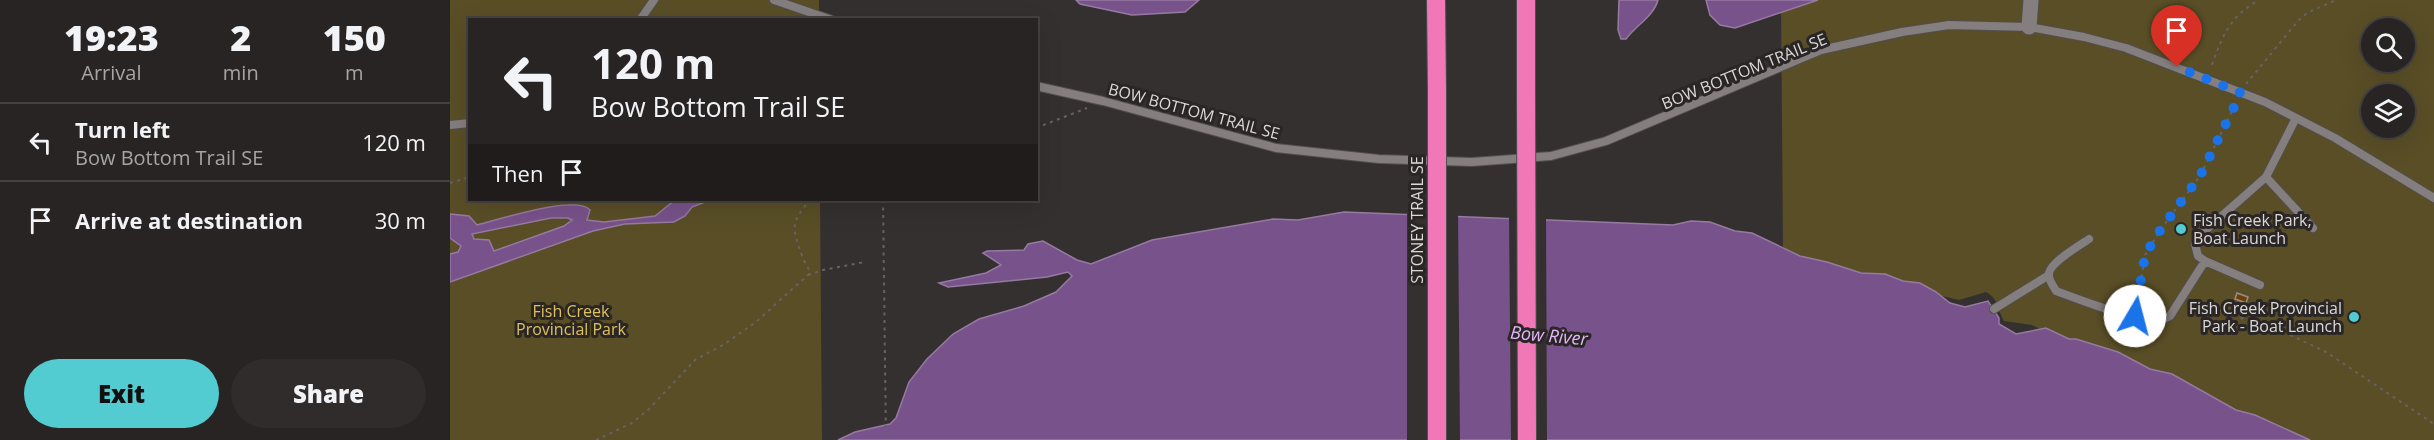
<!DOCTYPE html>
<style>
:root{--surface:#282424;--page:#302c2c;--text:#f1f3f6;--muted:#a5a4a6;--line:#444141;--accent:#52ccd0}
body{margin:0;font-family:"Open Sans",sans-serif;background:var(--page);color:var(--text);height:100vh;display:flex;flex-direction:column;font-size:22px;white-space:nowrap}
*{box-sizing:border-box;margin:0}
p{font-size:20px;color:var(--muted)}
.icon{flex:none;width:33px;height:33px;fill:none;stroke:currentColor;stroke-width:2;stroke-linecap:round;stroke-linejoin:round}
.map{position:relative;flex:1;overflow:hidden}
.drawer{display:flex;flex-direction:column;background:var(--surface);width:450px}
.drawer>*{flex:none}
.banner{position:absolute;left:18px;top:18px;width:570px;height:183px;border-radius:0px;box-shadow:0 6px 24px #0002,0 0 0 2px var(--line);background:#282424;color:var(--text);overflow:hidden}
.buttons{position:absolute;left:1911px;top:18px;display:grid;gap:12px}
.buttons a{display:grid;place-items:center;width:54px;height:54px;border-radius:50%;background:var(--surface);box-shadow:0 6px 24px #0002,0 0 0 2px var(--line);font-size:30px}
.pin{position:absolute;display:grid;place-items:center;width:51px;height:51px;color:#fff;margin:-62px -26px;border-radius:50% 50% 50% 0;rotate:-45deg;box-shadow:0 0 6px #0007}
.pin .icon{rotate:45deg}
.me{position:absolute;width:66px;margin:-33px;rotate:8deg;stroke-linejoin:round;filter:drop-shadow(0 0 4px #0008)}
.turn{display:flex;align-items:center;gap:21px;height:126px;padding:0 24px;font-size:27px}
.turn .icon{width:78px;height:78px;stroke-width:2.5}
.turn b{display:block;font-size:42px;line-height:51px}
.then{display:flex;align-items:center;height:57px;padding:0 24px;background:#0003;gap:12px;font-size:22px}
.eta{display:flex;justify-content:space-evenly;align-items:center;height:102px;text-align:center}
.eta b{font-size:36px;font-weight:800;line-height:42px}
.cta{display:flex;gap:12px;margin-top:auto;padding:12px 24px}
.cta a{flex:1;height:69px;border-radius:36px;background:var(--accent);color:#111;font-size:24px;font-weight:800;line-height:69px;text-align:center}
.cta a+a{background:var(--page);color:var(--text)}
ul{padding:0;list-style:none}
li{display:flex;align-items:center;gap:18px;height:78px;padding:0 24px;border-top:2px solid var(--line)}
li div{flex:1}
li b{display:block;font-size:22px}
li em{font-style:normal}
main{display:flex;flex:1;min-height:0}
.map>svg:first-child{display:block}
.green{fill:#594e26;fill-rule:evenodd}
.water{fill:#78528a;stroke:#967aa1;stroke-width:1.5;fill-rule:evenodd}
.pier{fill:#353030}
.building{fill:#733e05;stroke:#938f8c;stroke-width:1.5}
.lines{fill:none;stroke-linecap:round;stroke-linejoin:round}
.service-casing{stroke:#514e4e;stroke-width:10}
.minor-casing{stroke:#514e4e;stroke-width:17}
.motorway-casing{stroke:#514e4e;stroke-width:20}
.path{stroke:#686363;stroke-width:2;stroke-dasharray:3 4.5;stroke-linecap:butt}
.service{stroke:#847e7e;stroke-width:8}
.minor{stroke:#847e7e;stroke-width:15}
.motorway{stroke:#f078b7;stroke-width:18}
.motorway-bridge-casing{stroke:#514e4e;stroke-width:20;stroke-linecap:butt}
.motorway-bridge{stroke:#f078b7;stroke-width:18}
.route{stroke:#1a73e8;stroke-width:10;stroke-dasharray:0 18}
.poi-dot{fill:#52ccd0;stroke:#2b2626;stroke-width:2}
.labels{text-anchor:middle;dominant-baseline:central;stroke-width:6;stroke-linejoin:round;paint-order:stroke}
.street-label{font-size:16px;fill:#dbd8d8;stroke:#2b2626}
.poi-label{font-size:16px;fill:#dbd8d8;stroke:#2b2626;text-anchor:start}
.park-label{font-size:16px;fill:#dec15a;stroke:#2b2626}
.water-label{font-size:18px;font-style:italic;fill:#e2b5f7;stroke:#2b2626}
</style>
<main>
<section class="drawer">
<div class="eta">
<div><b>19:23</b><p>Arrival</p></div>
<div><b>2</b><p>min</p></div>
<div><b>150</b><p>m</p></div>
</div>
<ul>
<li><svg class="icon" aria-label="left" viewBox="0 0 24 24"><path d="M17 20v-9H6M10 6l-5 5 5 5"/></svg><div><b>Turn left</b><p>Bow Bottom Trail SE</p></div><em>120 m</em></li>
<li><svg class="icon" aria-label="arrive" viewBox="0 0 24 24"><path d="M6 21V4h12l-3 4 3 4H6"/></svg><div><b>Arrive at destination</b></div><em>30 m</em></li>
</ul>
<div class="cta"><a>Exit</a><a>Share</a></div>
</section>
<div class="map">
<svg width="1984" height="440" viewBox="0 0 1984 440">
<rect width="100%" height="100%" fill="#353030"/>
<path class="green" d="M0 0H369V19L20 20V200H370L372 440H0Z
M1331 0H1984V440H1815L1582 325 1554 321C1547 309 1549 299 1536 292L1509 300 1387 271 1333 248ZM1922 28H1954V62H1922ZM1922 94H1954V128H1922Z"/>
<path class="water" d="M626 0H749L735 12 682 15 630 4Z
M1169 0H1208C1204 16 1186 25 1176 39H1171L1168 30Z
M1256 0H1368L1285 28 1270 25 1260 15Z
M225 200H260L242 207 235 216 224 222 175 224 143 231 0 282V254L8 252 11 246 0 238V214L19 216 27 225C48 220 126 194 140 210L137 220 154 222 205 216ZM101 218H118L122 220 114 226 44 251 39 240 24 239 22 234Z
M894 212 1223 225 1241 221 1260 222 1285 231 1302 233 1350 256 1377 262 1411 273 1435 274 1453 281 1470 283 1486 292 1500 303 1515 307 1538 301 1549 318V324L1566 334 1596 328 1619 339H1626L1668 352 1700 369 1722 374 1786 410 1805 415 1860 440H388L405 432 440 424 446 418 459 382 477 359 503 334 529 319 574 306 606 292 622 276 618 272 597 277 498 287 489 283 536 273 551 265 533 253 537 251 574 250 578 244 593 241 627 260 641 264 702 240 823 219 848 220Z"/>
<path class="pier" d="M957 211 1008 213 1010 440H957Z
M1059 215 1096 217 1097 440H1061Z"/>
<path class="building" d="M1787 293 1798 297 1796 303 1785 299Z"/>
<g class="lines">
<defs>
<path id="service" d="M324 0 382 20
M190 20 204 0
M586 86 653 101 826 148 929 159 1022 162 1101 156 1156 141 1371 50 1452 32 1499 25 1579 27 1634 37 1676 48 1815 102 1885 138 1984 198
M0 125 20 123
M1816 177 1863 228
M1639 239C1630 245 1601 262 1599 273 1598 280 1603 285 1606 291 1628 299 1701 329 1720 316L1755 261
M1810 285 1755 261 1748 256 1745 244 1749 236 1816 177 1846 118
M1544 309 1599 275"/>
<path id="minor" d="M1579 27 1581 0"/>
<path id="motorway" d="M986 0 987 91
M1076 93V0"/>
</defs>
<use href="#service" class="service-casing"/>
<use href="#minor" class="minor-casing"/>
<use href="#motorway" class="motorway-casing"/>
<path class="path" d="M1762 65C1772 36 1781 15 1809 0
M1796 84 1848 21 1857 13 1886 0
M586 128 637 108
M0 183 20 177
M433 200 436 440
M358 275 373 270 415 262
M1741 300 1840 335 1876 352 1984 424
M1687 307 1695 255 1711 229 1750 176 1786 103
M1781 313 1785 299
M1791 316 1796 303
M146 440 182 423 199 409 245 360 273 345 306 322 360 273C358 266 354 262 352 256 342 226 340 224 360 200"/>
<use href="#service" class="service"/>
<use href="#minor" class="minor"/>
<use href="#motorway" class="motorway"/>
<defs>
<path id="motorway-bridge" d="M987 91V440
M1076 93 1077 440"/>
</defs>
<use href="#motorway-bridge" class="motorway-bridge-casing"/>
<use href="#motorway-bridge" class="motorway-bridge"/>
</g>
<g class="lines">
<path class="route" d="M1685 316 1695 255 1711 229 1750 176 1791 93 1727 67"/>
</g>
<g class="poi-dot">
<circle cx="1731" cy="229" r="6"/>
<circle cx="1904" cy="317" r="6"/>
</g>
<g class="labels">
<g class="street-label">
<text transform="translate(1294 71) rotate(-22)">BOW BOTTOM TRAIL SE</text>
<text transform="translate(744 111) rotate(15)">BOW BOTTOM TRAIL SE</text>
<text transform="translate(967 220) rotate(-90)">STONEY TRAIL SE</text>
</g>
<g class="poi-label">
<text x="1743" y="220">Fish Creek Park,<tspan x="1743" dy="18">Boat Launch</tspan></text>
<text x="1892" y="308" text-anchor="end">Fish Creek Provincial<tspan x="1892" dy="18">Park - Boat Launch</tspan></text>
</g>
<g class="park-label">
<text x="121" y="311">Fish Creek<tspan x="121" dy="18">Provincial Park</tspan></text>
</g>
<g class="water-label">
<text transform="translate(1099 335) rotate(5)">Bow River</text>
</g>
</g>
</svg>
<div class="buttons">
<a><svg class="icon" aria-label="search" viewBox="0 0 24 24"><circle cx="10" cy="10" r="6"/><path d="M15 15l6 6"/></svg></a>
<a><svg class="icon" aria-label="layers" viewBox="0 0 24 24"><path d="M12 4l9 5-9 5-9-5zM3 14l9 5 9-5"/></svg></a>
</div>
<div class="pin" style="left:1727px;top:67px;background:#d93025"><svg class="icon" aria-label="arrive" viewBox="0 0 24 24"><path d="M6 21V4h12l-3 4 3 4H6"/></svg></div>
<svg class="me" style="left:1685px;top:316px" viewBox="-20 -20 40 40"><circle r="19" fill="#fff"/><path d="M0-13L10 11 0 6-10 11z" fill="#1a73e8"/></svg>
<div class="banner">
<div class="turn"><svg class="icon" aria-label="left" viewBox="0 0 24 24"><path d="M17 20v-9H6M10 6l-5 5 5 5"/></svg><div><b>120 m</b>Bow Bottom Trail SE</div></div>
<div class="then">Then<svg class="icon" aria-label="arrive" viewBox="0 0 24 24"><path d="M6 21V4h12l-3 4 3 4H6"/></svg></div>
</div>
</div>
</main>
